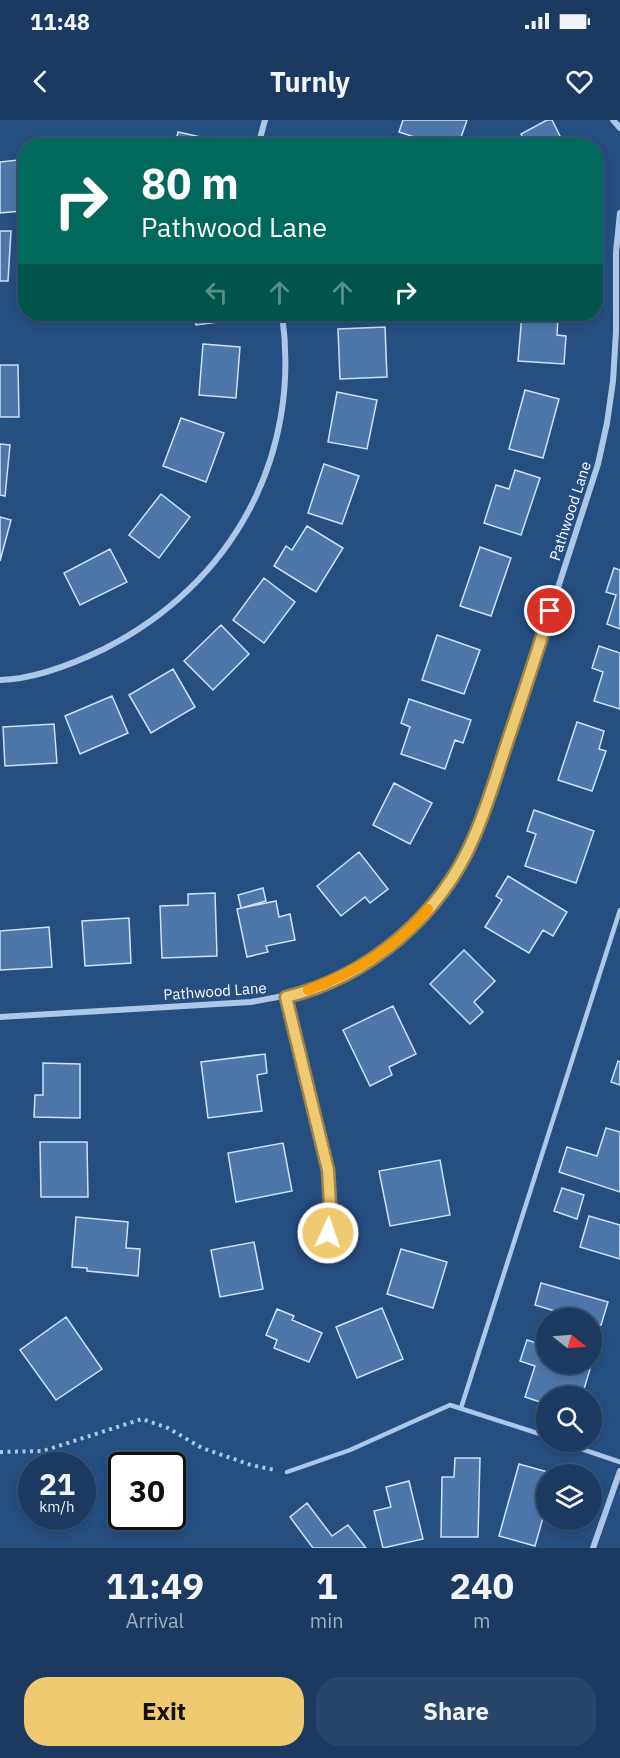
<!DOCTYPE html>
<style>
:root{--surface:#1c3a61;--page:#29456a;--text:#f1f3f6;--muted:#a0adbd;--line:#3a5476;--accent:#f0ca70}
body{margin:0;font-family:"IBM Plex Sans",sans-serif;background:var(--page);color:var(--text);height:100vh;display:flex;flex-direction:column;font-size:22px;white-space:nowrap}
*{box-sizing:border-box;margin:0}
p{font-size:20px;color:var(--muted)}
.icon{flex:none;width:33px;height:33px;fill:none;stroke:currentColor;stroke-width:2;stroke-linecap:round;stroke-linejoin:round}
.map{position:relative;height:1428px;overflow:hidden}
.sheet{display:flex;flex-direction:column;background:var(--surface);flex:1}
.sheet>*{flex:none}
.hud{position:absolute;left:18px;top:18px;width:585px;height:183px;border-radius:24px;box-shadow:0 3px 9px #0003,0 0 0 2px var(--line);background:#00695c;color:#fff;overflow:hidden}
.needle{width:39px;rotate:107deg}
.fabs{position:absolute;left:536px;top:1188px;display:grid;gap:12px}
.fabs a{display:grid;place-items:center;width:66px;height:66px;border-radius:50%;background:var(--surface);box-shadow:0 3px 9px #0003,0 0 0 2px var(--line);font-size:30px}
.speed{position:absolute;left:18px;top:1332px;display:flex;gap:12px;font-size:30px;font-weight:700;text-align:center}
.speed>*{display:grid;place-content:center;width:78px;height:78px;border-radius:50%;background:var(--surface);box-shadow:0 3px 9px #0003,0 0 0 2px var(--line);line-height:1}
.speed small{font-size:15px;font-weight:400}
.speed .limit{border:3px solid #111;border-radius:9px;background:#fff;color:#111}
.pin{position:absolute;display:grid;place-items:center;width:51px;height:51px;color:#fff;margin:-26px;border:3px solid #fff;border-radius:50%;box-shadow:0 2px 6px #0007}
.me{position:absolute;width:66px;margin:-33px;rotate:3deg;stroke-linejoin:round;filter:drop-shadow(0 0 4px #0008)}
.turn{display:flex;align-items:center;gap:21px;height:126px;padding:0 24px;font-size:27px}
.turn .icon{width:78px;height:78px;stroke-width:2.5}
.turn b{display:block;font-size:42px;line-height:51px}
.lanes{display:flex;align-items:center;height:57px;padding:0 24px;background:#0003;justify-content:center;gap:30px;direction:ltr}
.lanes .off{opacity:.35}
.eta{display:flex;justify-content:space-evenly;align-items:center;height:102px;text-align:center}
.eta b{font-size:36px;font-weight:700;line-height:42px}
.action{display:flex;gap:12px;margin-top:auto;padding:12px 24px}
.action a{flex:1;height:69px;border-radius:24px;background:var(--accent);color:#111;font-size:24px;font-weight:700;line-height:69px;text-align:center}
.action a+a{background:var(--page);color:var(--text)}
.status{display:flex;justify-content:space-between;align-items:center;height:42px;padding:0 30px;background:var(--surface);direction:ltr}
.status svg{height:16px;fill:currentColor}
header{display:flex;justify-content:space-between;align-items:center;height:78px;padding:0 24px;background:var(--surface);font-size:27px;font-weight:700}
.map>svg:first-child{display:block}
.building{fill:#4d77aa;stroke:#cfe1f5;stroke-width:1.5}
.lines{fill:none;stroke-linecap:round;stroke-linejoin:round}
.path{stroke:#acc7e7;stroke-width:4;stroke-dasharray:3 4.5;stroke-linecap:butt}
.service{stroke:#acc7e7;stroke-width:4.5}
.minor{stroke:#acc7e7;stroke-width:6}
.route-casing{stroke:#9c8349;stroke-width:15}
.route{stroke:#f0ca70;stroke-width:10}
.slow{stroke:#f59e0b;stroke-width:10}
.labels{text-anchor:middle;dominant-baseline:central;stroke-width:6;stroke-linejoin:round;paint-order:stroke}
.street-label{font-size:15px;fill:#fff;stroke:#254e81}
</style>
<div class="status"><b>11:48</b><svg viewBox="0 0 49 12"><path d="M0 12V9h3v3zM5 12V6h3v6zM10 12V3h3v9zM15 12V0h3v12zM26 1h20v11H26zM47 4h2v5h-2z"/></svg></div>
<header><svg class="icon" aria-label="back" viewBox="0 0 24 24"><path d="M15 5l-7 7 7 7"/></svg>Turnly<svg class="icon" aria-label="heart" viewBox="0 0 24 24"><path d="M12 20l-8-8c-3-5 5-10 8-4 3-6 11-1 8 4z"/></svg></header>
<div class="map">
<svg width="620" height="1428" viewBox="0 0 620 1428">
<rect width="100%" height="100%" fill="#254e81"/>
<path class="building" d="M403 0H467L458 26H442L399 12Z
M547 0H552L565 26H527L521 14Z
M178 12 215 20 214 26H175Z
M18 40 22 91 0 93V42Z
M0 111H11L8 161H0Z
M194 194H232L233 200 196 205Z
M522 194 558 197 557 215 566 216 564 244 518 241Z
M385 207 387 257 340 259 338 209Z
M203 224 240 227 236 278 199 275Z
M0 245H18L19 297H0Z
M525 270 559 279 543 338 509 329Z
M337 272 377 280 367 329 328 322Z
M181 298 224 313 206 362 163 346Z
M0 324 10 325 5 376 0 375Z
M324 344 359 356 342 404 308 393Z
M515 350 540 358 521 415 484 403 496 365 509 369Z
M161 374 190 397 159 438 129 415Z
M0 397 11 400 0 441Z
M307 406 343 428 316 472 274 446 286 426 292 430Z
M480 427 511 438 491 496 460 486Z
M110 429 127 462 80 485 64 453Z
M614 448 620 450V509L607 504 616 475 606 472Z
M264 458 295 482 264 523 233 500Z
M221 505 249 534 213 570 184 541Z
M437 515 480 530 464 574 422 560Z
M599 526 620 533V589L594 581 603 552 592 548Z
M173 549 195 587 151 613 129 575Z
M112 576 128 613 80 634 65 596Z
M409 579 471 600 463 623 455 620 445 649 401 634 410 607 401 603Z
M577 602 604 611 599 629 606 631 592 671 558 660Z
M54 604 57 643 5 646 3 607Z
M394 663 432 683 410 724 373 705Z
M534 690 594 711 576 763 525 746 536 714 527 711Z
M359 732 388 769 370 783 365 777 341 796 317 766Z
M508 756 567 792 553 816 543 810 529 833 485 807 502 780 496 776Z
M263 768 266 781 241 788 238 775Z
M215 773 217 836 162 838 160 786 188 785V774Z
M276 781 279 797 290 794 295 820 266 826 268 832 247 837 237 789Z
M129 798 131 843 85 846 82 801Z
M49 807 52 847 0 850V811Z
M464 830 495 861 474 882 483 892 470 904 430 864Z
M393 886 416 934 389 947 392 955 370 966 343 910Z
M265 934 267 953 257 955 262 991 208 998 201 942Z
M618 941 620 942V965L611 962Z
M43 943 80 944V998L34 997 35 975H43Z
M606 1008 620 1012V1072L559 1052 567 1027 597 1036Z
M40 1022H87L88 1077H41Z
M283 1023 292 1071 236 1082 228 1033Z
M440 1040 450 1095 390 1106 379 1051Z
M562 1068 584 1075 577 1099 554 1091Z
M589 1096 620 1105V1139L580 1127Z
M76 1097 128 1102 126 1128 140 1129 138 1156 87 1151V1148L72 1147Z
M254 1122 263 1169 220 1177 211 1130Z
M401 1129 447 1142 433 1188 387 1174Z
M541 1163 608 1182 601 1205 591 1202V1198H578L535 1185Z
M382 1188 403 1239 357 1258 336 1207Z
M277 1189 294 1196 292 1200 322 1213 309 1242 274 1228 277 1220 266 1215Z
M66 1197 102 1249 56 1280 20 1230Z
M527 1220 546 1226V1244H573L590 1249 582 1276H546V1284L525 1277 535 1246 520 1241Z
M455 1338H480L478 1417H441L442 1357H454Z
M519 1344 555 1354H546V1387L535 1426 499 1416Z
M409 1361 423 1419 383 1428 374 1391 391 1387 386 1367Z
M307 1383 332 1416 348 1405 366 1428H313L290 1397Z"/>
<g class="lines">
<path class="path" d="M0 1332 43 1331 142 1299 168 1308 202 1328 251 1345 275 1350"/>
<path class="service" d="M461 1288 620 790
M561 1322 620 1342
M287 1352 350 1330 450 1285 546 1316"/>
<path class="minor" d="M613 0 620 8
M258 26 265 0
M0 560C36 559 73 544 104 529 233 464 302 336 282 194
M286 877 328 1050 330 1101 322 1138
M0 897 251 882 304 872 344 856 379 834 411 807 439 775 454 755 474 717 523 576 598 344 607 303 613 261 616 212V132L620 93
M593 1428 620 1351"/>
</g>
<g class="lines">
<defs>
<path id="route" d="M328 1113 330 1084 328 1050 286 877C369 857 441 795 474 717 487 687 496 656 506 626 521 581 536 536 550 491"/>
</defs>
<use href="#route" class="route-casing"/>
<use href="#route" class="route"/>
<path class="slow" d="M308 870C354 853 397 827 428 789"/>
</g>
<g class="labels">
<g class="street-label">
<text transform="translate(570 391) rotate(-72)">Pathwood Lane</text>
<text transform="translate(215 871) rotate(-4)">Pathwood Lane</text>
</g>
</g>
</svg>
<div class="fabs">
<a><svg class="needle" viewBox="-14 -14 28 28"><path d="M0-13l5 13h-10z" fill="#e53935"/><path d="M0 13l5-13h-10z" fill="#a0adbd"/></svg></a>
<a><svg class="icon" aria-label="search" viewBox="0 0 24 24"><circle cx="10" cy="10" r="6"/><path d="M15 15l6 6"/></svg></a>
<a><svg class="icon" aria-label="layers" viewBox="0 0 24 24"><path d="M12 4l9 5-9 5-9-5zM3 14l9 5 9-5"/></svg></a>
</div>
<div class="speed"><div>21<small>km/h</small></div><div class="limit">30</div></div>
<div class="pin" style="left:550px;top:491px;background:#d93025"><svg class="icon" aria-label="arrive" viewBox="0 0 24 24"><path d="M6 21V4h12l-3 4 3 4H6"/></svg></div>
<svg class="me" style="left:328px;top:1113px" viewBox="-20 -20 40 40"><circle r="17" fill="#f0ca70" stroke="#fff" stroke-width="3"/><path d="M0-11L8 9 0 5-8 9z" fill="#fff"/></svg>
<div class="hud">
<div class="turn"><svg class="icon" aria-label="right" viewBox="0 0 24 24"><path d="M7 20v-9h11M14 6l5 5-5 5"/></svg><div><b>80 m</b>Pathwood Lane</div></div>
<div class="lanes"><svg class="icon off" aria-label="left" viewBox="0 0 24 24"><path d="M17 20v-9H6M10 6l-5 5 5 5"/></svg><svg class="icon off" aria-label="ahead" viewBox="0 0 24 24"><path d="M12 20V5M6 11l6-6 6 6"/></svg><svg class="icon off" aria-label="ahead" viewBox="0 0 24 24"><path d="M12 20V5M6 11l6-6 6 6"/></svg><svg class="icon" aria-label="right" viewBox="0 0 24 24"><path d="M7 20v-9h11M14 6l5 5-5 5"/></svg></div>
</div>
</div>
<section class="sheet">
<div class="eta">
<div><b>11:49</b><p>Arrival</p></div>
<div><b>1</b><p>min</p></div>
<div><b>240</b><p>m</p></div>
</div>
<div class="action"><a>Exit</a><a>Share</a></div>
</section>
